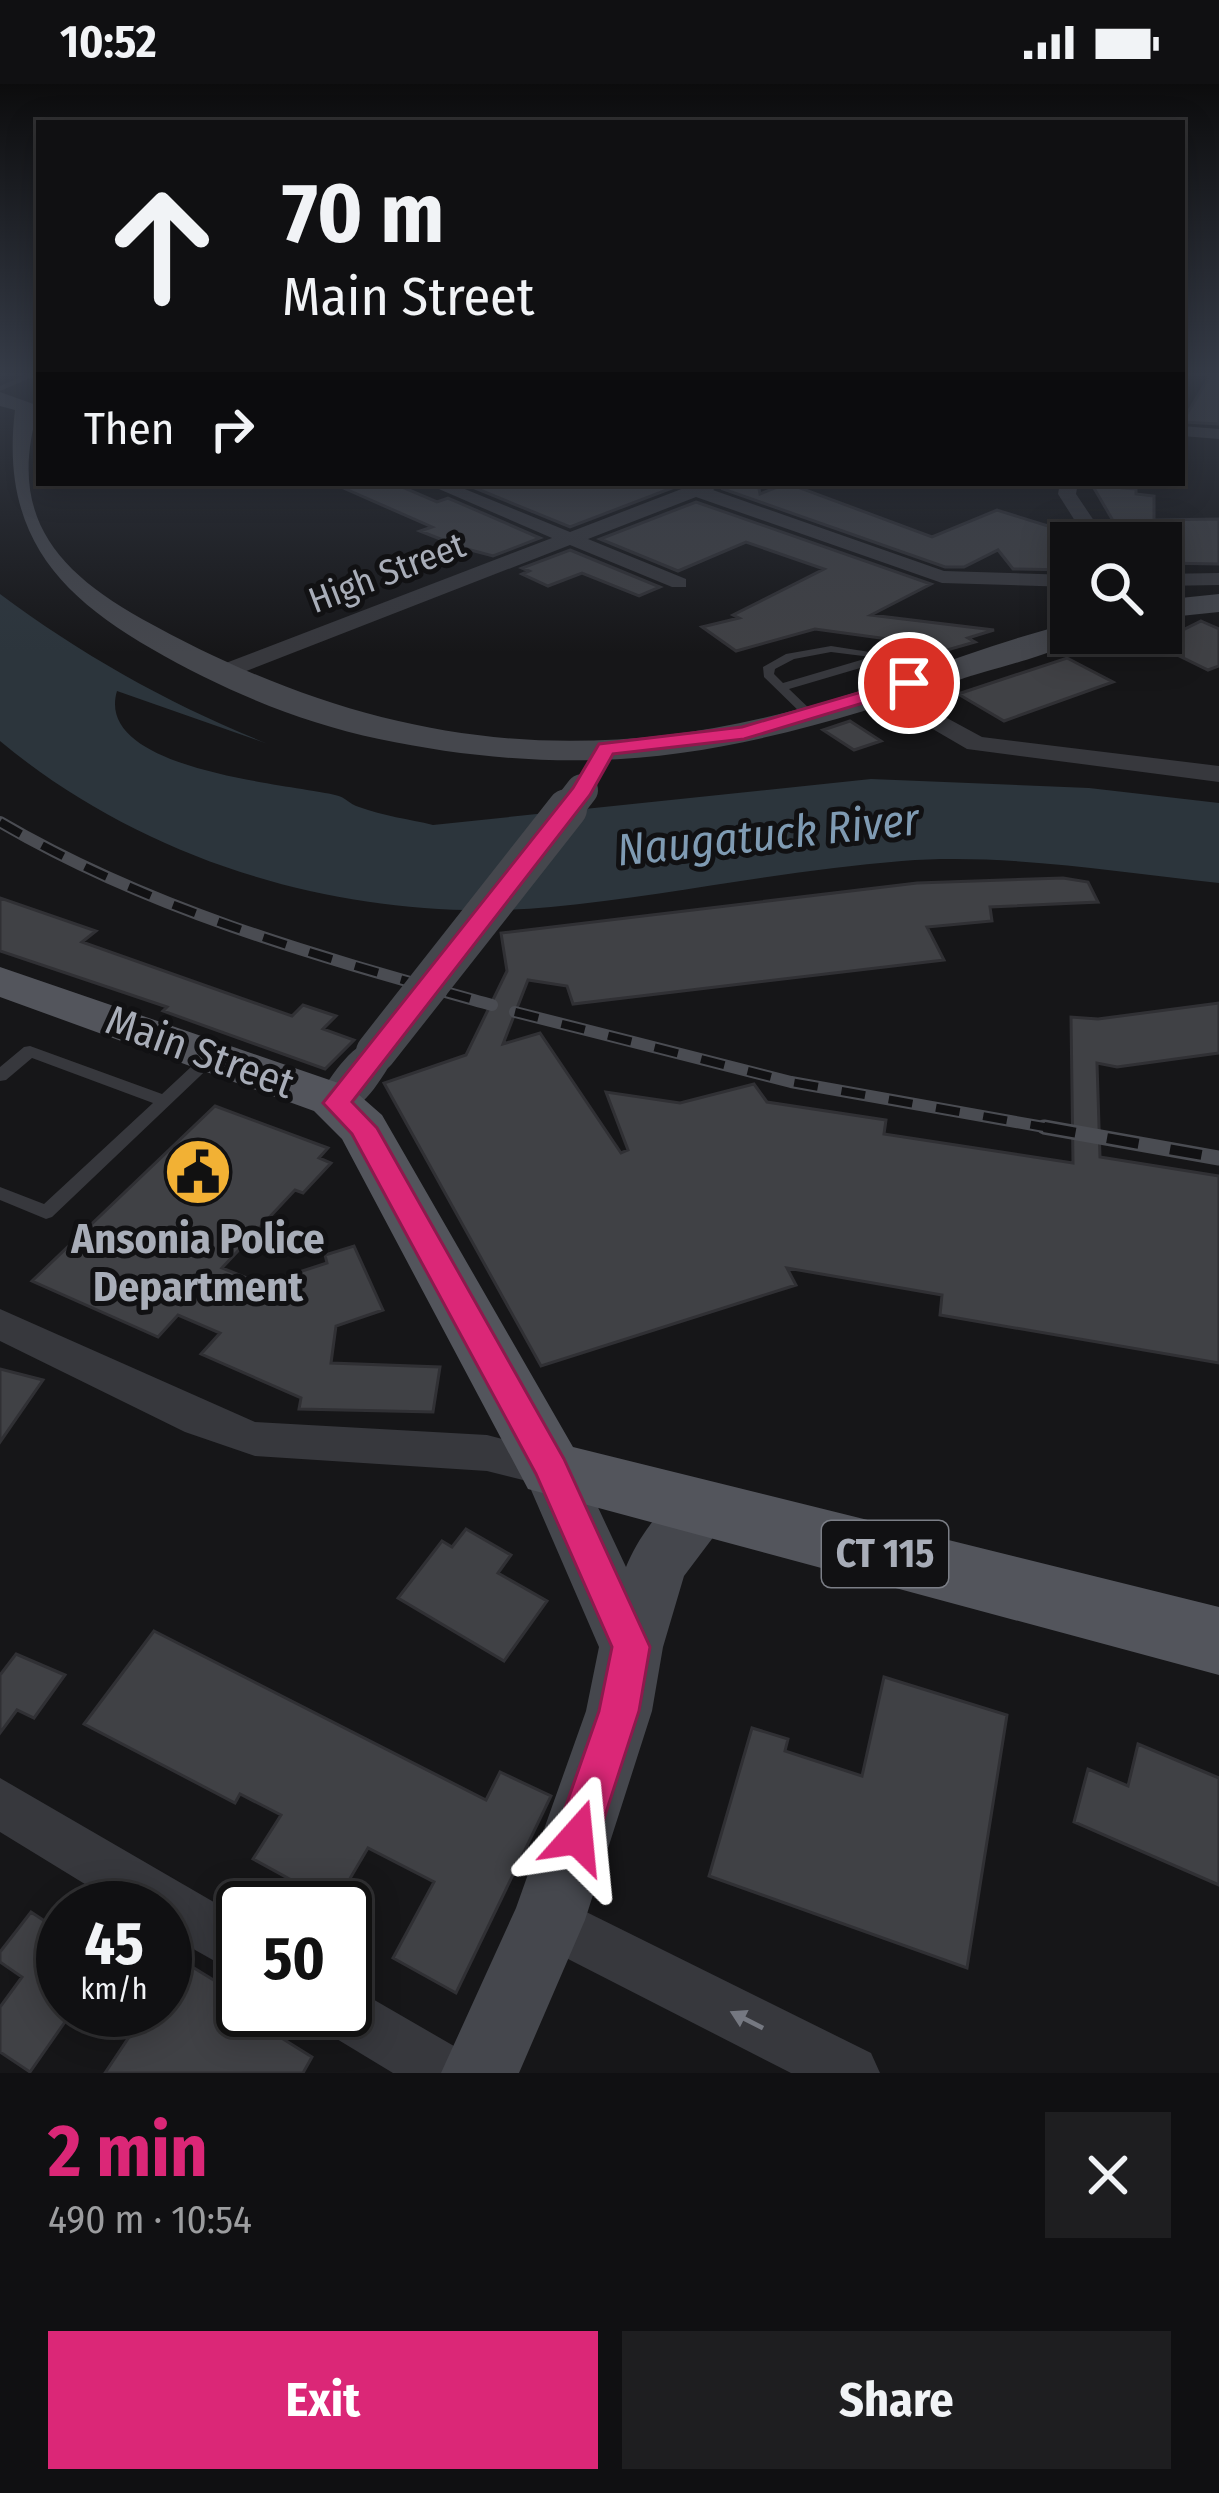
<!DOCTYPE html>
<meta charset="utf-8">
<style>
:root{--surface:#101012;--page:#1e1e20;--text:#f1f3f6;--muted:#9c9d9f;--line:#303032;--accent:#db2777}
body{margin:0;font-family:"Fira Sans Condensed",sans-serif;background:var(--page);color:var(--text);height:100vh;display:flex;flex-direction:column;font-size:45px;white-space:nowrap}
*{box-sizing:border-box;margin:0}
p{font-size:39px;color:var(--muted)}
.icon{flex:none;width:66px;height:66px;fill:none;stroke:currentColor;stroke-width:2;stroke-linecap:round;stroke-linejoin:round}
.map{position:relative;height:1989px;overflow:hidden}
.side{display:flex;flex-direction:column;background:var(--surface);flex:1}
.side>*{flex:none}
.top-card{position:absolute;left:36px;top:36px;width:1149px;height:366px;border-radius:0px;box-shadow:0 6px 30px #0003,0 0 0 3px var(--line);background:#101012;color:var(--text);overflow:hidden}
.buttons{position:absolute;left:1050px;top:438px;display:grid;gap:24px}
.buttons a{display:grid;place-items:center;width:132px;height:132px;border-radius:0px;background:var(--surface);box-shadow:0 6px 30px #0003,0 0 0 3px var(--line);font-size:60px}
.speed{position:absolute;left:36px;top:1797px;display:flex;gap:24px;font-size:60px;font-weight:700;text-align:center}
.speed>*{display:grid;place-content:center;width:156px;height:156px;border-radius:50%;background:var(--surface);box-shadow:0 6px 30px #0003,0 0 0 3px var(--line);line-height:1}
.speed small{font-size:30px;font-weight:400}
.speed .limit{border:6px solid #111;border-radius:18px;background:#fff;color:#111}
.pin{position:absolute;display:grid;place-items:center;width:102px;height:102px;color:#fff;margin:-51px;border:6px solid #fff;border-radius:50%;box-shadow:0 3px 12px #0007}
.me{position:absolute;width:132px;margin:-66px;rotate:18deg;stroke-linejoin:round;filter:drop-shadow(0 0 9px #0008)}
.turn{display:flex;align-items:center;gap:42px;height:252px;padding:0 48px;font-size:54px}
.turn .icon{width:156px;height:156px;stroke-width:2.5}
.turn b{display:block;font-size:84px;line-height:102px}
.then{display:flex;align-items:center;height:114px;padding:0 48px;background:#0003;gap:24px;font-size:45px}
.round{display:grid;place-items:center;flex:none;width:126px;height:126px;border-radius:0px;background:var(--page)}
.headline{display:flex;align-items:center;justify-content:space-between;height:204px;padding:0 48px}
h1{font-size:72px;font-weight:700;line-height:90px;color:var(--accent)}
.action{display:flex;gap:24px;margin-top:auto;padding:24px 48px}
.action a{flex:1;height:138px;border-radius:0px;background:var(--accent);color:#fff;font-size:48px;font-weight:700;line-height:138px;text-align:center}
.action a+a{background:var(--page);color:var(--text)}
.status{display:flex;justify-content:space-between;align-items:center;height:84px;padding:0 60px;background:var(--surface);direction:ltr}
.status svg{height:33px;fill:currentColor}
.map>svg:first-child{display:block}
.water{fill:#2c353c}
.building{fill:#404145;stroke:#303034;stroke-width:3}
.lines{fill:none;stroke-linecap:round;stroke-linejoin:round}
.lane{fill:#37383d;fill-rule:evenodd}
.street{fill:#37383d;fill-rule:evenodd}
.secondary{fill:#45474d;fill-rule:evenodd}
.primary{fill:#53555c;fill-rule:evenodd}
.rail-far1-casing{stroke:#4a4c52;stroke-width:12}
.rail-casing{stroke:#4a4c52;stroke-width:15}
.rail-far1{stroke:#111113;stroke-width:8;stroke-dasharray:24;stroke-linecap:butt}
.rail{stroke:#111113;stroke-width:10;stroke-dasharray:32;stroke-linecap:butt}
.secondary-bridge-far1{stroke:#45474d;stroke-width:32}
.secondary-bridge{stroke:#45474d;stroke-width:40}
.oneway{fill:#757881}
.route{fill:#db2777;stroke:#8e194d;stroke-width:3}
.labels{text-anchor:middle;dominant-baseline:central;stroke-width:10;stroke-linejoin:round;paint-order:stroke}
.far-street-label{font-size:36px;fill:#a8adb8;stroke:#111113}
.shield{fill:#111113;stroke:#7b7e86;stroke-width:3}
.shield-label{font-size:39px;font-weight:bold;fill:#a8adb8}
.street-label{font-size:42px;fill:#a8adb8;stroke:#111113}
.poi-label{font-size:42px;font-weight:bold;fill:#a8adb8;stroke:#111113}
.water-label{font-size:45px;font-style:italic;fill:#7f9bb3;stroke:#111113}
</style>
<div class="status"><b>10:52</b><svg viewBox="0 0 49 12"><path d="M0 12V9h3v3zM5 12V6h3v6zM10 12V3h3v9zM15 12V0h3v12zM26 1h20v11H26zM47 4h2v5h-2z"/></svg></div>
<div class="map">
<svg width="1219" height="1989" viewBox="0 0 1219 1989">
<rect width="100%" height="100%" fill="#161618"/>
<path class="water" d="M0 510C83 572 171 621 268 660L117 607C93 687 291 700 335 711 346 713 349 720 359 723 383 732 409 735 433 741L871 695 1089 704 1219 719V799C1116 788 1006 769 902 777 785 786 668 812 551 823 356 841 150 782 0 657Z"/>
<path class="building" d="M1211 290H1219V340L1182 338Z
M332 399H393L437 418 448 414 540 454 493 472 463 464 420 447 432 443Z
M489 399H685L570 443 475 404Z
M727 399H758L760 410 787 399 932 453 997 426 1048 442H1071V486L1013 485 998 466 964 483H945L723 405Z
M1091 399H1123L1122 404 1136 405V410L1154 412V436L1219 435V480L1161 479V459H1126Z
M696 418 931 500 871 531 994 546 968 554 975 558 923 573 895 556 815 545 736 567 702 543 739 534 733 531 824 485 746 458 678 487 600 455Z
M570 466 660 503 639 512 582 489 548 502 522 490 529 487 522 484Z
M1201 537 1219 545V582L1208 586 1155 560Z
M1067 574 1113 598 1004 637 958 610Z
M850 637 881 657 854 666 823 646Z
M1063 794 1088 798 1098 818 990 823 992 837 927 843 944 876 573 920 567 902 528 896 503 960 540 949 621 1069 628 1066 606 1008 680 1019 754 1000 767 1018 886 1036 884 1050 1073 1079 1071 933 1098 935 1219 919V969L1117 983 1097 979 1100 1073 1219 1092V1279L940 1231 942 1211 787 1184 796 1201 541 1282 384 999 466 971 507 887 501 849 917 799Z
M0 814 96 847 82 858 292 932 303 921 336 932 323 945 354 956 325 985 163 927 167 923 0 867Z
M215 1022 328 1064 319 1074 331 1079 303 1109 295 1106 222 1184 262 1200 327 1179 325 1171 354 1162 383 1226 336 1242 331 1279 440 1283 433 1328 299 1325 301 1314 201 1270 220 1249 178 1231 158 1253 32 1197Z
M0 1285 43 1296 0 1358Z
M466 1445 511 1471 498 1489 547 1517 504 1577 398 1514 442 1457 452 1463Z
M154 1547 486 1716 500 1688 551 1712 456 1909 393 1874 434 1798 368 1764 335 1820 253 1775 281 1731 240 1710 235 1719 84 1640Z
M16 1570 65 1591 34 1634 17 1626 0 1649V1591Z
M884 1593 1007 1631 967 1884 709 1792 752 1644 788 1655 785 1667 862 1692Z
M1138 1660 1219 1694V1801L1074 1738 1088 1685 1128 1702Z
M31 1828 63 1849 62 1932 67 1935 30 1988 0 1968V1923L22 1893 0 1878V1868Z
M181 1876 243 1914V1926H256L251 1935 312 1973 303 1989H105L147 1926H165V1899Z"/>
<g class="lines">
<path class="lane" d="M28 290 37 291 0 307V302Z
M831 562 889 571 941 591 935 594 884 577 789 605 815 630 805 633 764 593 763 583 786 570ZM831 568 871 573 783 599 774 590 775 585 794 575Z
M30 962 162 1010 206 969 212 968 220 973 52 1133 46 1135 0 1116V1103L44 1120 153 1019 32 974 6 996 0 997V983L24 963Z"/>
<path class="street" d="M1182 342 1219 345V355L1182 352Z
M425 399H450L570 448 697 399H723L713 406 944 487 1071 491V503L942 499 696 413 588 455 686 495V503H672L570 461 226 595H210V585L552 454Z
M1060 399H1078L1076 410 1109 459H1089L1058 410Z
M1219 489V501L1161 502V490Z
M884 600 982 653 1219 682V698L967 665 876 612V602Z
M0 1225 255 1338 487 1351 566 1372 572 1385 566 1398 551 1403 487 1387 255 1372 185 1348 0 1257Z
M0 1694 243 1835V1893L165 1849V1824H124L0 1748Z
M548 1809 871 1969 880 1989H791L529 1855 521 1836 529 1817Z
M345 1899 466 1969 475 1989H393L322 1946 314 1926H345Z"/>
<path class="secondary" d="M0 308 39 322C7 427 51 484 142 535 362 657 565 690 810 622 898 598 983 561 1071 539V549H1085C1066 569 989 585 959 596 841 636 721 673 596 676 523 678 450 670 379 655 299 638 223 606 152 565 58 511 0 449 15 326L0 322Z
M1219 510V528L1161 534V516Z
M376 954 392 958 398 968C379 997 359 1040 321 1030L314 1019C329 996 349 961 376 954Z
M551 1360 572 1368 626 1483C642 1444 682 1389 727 1405L736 1423 684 1492 663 1563 652 1627 585 1836 519 1989H441L516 1824 586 1627 599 1563 522 1385 530 1368Z"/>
<path class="primary" d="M0 883 350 1003 382 1031 573 1363 1219 1523V1591L528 1405 342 1055 314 1027 0 913Z"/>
<defs>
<path id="rail-far1" d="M0 738C154 828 321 873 492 921
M515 928 791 998 1061 1046"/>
<path id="rail" d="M1044 1043 1219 1074"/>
</defs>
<use href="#rail-far1" class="rail-far1-casing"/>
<use href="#rail" class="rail-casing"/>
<use href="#rail-far1" class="rail-far1"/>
<use href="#rail" class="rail"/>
<path class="secondary-bridge-far1" d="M565 728 582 706"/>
<path class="secondary-bridge" d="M376 968 567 725"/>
</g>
<defs><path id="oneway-solid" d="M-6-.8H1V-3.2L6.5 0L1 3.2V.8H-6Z" transform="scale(3)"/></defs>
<use class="oneway" href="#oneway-solid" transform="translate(747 1936) rotate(-153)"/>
<linearGradient id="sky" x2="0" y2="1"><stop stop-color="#0c0c0d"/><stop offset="0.51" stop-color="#363c48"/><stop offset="1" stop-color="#363c48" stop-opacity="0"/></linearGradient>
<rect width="1219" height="569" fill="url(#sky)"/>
<path class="route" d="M909 594 919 599 916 603 744 655 613 670 590 711 352 1018 377 1044 564 1375 650 1563 639 1627 598 1753 592 1768 577 1774 562 1768 555 1753 599 1627 612 1563 536 1390 352 1050 323 1019 573 704 599 660 742 643Z"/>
<defs>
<symbol id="civic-disc" viewBox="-11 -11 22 22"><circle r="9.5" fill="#f2b134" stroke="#111113"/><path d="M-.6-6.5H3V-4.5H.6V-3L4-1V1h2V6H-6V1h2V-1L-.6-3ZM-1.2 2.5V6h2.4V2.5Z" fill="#111"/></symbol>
</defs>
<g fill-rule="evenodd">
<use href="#civic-disc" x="160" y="1050" width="76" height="76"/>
</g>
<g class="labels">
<g class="far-street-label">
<text transform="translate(387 489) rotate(-21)">High Street</text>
</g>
<rect class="shield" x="822" y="1437" width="126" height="66" rx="9"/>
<g class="shield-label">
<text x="885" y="1470">CT 115</text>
</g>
<g class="street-label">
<text transform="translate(200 968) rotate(20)">Main Street</text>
</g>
<g class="poi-label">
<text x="198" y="1155">Ansonia Police<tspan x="198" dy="48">Department</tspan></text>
</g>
<g class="water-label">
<text transform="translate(768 751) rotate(-6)">Naugatuck River</text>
</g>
</g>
</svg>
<div class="buttons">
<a><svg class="icon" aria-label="search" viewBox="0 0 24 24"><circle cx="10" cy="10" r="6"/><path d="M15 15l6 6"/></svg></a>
</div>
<div class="speed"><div>45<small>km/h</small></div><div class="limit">50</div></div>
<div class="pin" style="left:909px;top:599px;background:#d93025"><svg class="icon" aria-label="arrive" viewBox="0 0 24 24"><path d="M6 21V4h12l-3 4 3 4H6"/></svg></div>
<svg class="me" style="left:577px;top:1753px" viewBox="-20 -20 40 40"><path d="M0-17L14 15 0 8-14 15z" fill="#db2777" stroke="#fff" stroke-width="4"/></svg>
<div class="top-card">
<div class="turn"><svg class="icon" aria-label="ahead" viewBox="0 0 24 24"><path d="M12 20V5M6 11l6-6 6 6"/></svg><div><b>70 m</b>Main Street</div></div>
<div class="then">Then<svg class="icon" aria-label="right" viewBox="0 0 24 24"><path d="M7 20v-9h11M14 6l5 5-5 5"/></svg></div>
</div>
</div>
<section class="side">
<div class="headline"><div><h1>2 min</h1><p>490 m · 10:54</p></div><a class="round"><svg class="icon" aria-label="close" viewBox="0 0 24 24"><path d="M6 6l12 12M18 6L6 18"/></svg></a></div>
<div class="action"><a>Exit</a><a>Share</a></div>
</section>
